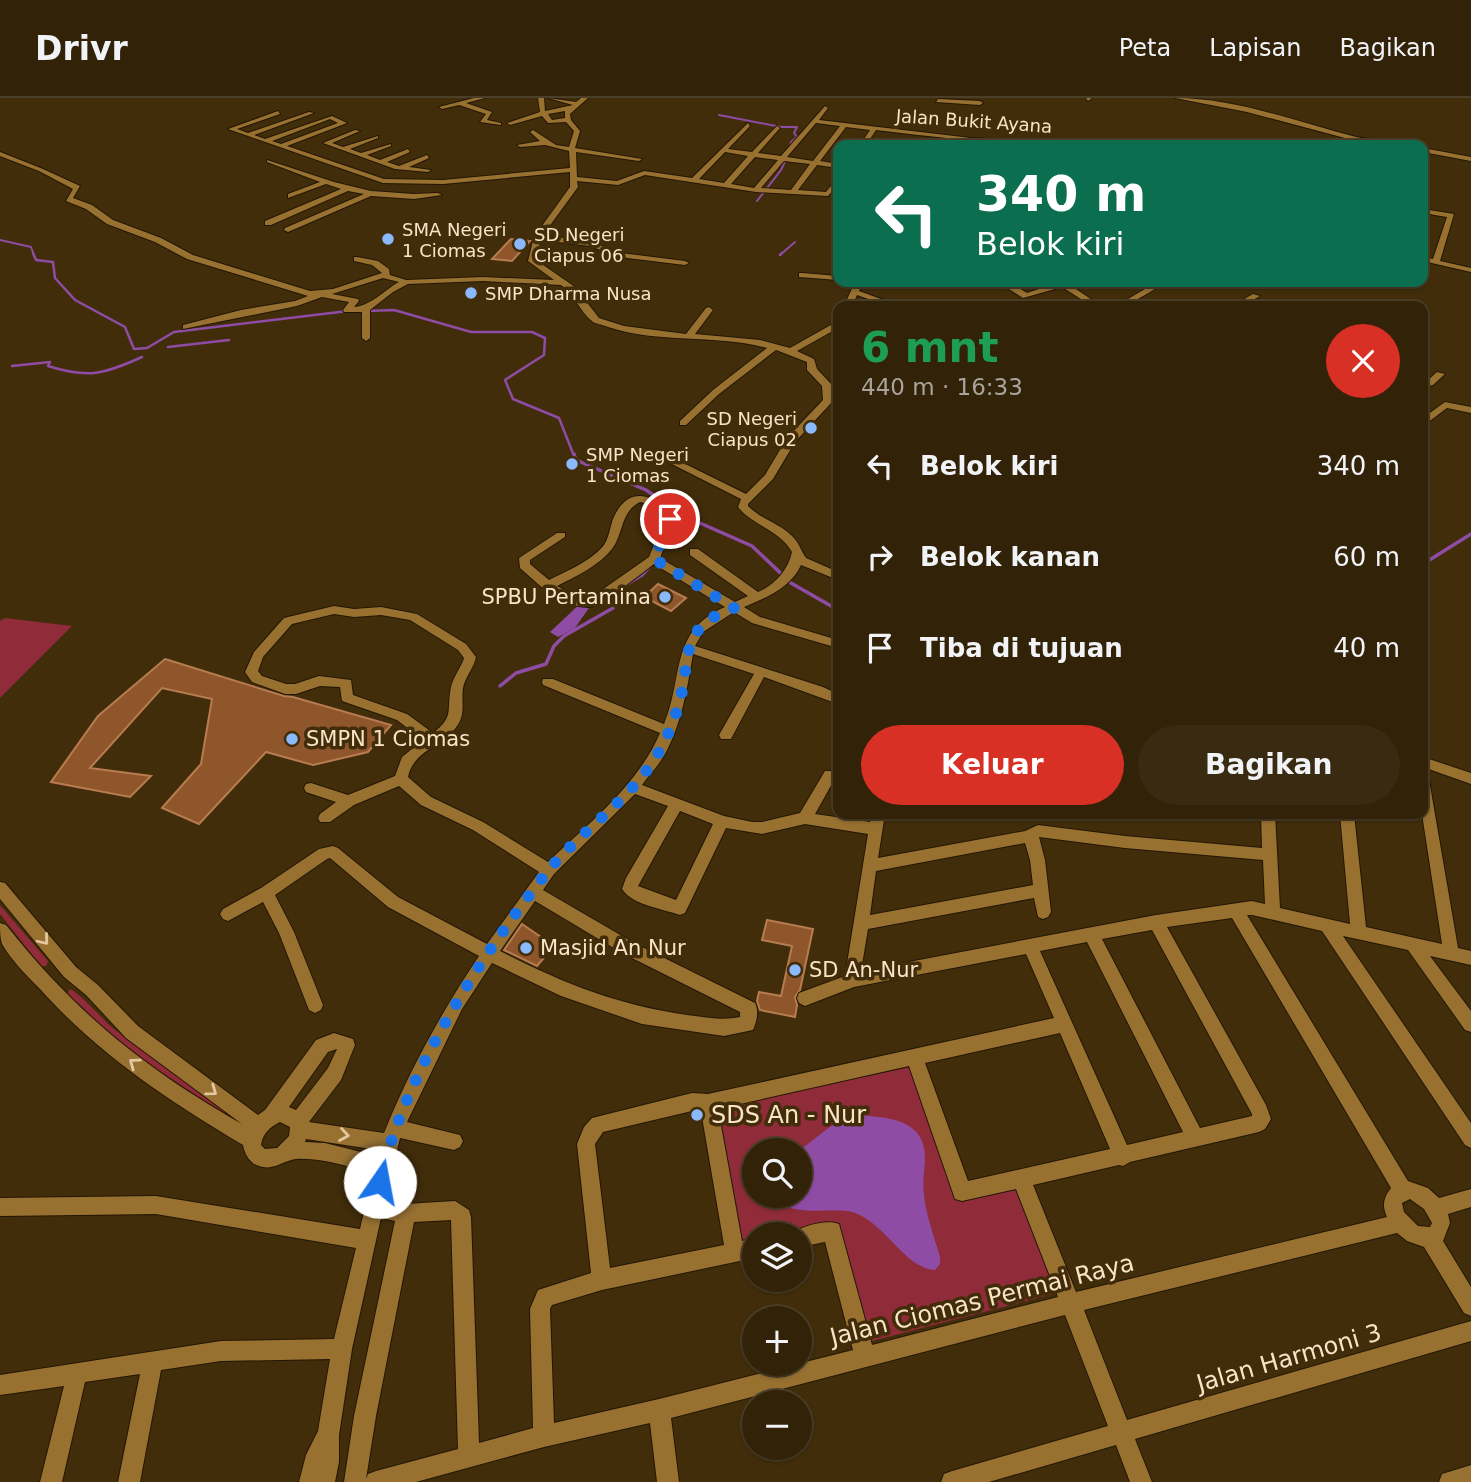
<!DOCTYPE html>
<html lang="id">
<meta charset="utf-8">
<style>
:root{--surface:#312208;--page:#392a12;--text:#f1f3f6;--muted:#a8a49c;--line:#4c3f29;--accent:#d93025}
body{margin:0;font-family:"DejaVu Sans",sans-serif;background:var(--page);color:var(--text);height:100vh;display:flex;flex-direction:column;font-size:26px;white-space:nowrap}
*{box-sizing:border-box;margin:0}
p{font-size:23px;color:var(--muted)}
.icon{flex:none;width:38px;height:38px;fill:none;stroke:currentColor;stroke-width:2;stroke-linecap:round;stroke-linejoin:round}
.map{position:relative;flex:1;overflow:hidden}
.drawer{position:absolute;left:833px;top:203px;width:595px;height:518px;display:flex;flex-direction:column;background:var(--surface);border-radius:14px;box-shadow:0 2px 5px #0004,0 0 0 2px var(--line)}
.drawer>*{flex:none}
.banner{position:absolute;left:833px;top:42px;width:595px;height:147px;border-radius:14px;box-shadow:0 2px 5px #0004,0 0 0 2px var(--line);background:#0b6e4f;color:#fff;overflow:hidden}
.buttons{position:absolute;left:742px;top:1040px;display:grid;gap:14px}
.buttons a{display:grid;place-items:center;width:70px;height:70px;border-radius:50%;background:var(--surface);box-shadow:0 2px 5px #0004,0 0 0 2px var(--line);font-size:35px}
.pin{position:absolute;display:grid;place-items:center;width:60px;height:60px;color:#fff;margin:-30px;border:4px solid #fff;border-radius:50%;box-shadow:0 2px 7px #0007}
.me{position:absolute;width:77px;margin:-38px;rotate:12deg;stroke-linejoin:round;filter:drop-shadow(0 0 5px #0008)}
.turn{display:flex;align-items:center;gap:24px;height:147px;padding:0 28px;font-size:32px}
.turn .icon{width:91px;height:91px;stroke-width:2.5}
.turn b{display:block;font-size:49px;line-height:60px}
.round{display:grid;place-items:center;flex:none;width:74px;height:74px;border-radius:37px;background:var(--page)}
.summary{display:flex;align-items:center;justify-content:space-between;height:119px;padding:0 28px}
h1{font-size:42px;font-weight:600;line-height:52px;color:#1e9e55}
.cta{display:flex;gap:14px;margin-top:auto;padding:14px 28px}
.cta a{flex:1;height:80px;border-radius:42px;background:var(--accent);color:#fff;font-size:28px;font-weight:600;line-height:80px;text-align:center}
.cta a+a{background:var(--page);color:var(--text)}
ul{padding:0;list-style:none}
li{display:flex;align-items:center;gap:21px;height:91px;padding:0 28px}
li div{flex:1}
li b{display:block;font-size:26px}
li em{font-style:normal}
header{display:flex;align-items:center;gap:42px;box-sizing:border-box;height:98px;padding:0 35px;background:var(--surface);border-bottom:2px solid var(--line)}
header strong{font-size:33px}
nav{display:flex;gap:38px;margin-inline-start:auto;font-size:24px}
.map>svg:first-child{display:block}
.green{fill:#902b39;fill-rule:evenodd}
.water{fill:#8f4ca5}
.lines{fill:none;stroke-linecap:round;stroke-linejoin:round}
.stream-far2{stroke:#8f4ca5;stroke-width:2}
.stream-far1{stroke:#8f4ca5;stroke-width:2.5}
.stream{stroke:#8f4ca5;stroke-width:3.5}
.building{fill:#8e562a;stroke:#b77c50;stroke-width:2}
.minor-casing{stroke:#231704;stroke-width:2}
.minor{fill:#987131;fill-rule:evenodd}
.oneway{stroke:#e2c7a0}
.route{stroke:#1a73e8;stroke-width:12;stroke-dasharray:0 21.6}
.poi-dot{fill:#8abafc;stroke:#412d0a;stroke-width:2.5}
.labels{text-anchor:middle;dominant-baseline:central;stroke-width:7;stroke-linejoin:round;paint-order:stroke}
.far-street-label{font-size:18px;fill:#fae4c5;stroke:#412d0a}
.far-poi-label{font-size:18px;fill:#fae4c5;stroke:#412d0a;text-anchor:start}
.poi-label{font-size:21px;fill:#fae4c5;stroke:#412d0a;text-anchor:start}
.near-poi-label{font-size:24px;fill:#fae4c5;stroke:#412d0a;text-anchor:start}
.near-street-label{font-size:24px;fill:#fae4c5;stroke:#412d0a}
</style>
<header>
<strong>Drivr</strong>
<nav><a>Peta</a><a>Lapisan</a><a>Bagikan</a></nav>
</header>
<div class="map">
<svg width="1471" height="1384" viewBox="0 0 1471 1384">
<rect width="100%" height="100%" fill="#412d0a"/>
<path class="green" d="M5 520 72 528 0 600V523Z
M0 807 48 863 46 868H41L0 816Z
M70 891C80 895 103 922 114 931 156 964 202 992 245 1025L236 1029 97 928 67 896Z
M911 969 956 1101 1020 1085 1061 1194 868 1244 836 1128 797 1136H754V1144L741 1147 716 1009ZM754 1052H800V1097H754Z"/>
<path class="water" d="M582 504 591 507 575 530 558 539 550 534Z
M855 1017C885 1019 924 1020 925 1058 925 1071 922 1084 924 1096 926 1118 934 1138 940 1159V1166L935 1172C905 1171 883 1122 852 1114 833 1109 784 1121 777 1097H800V1052L831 1028Z"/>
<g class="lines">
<path class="stream-far2" d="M719 17 781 29H797L794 35 797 39 791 44 790 51
M757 103 781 72 787 59
M0 142 31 149 34 157
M780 157 795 144"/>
<path class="stream-far1" d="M33 155 36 162 53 164 55 180 75 202 125 229 134 251 147 250 174 234 348 213
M780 157 782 155
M367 213 394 212 471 234H532L545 240 544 257 505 282 513 301 559 320 574 358
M168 249 229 242
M12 268 50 264 48 268C89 281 104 276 142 259"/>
<path class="stream" d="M574 356 576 362 646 392 684 418 752 448 791 485 838 512
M1423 466 1471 436
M627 486 642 477 650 468
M500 588 516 575 546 566 554 548 564 538 613 510"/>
</g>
<path class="building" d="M511 141 530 143 512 163 492 161Z
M658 486 686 500 671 513 644 499Z
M165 561 284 598 293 599 391 627 368 654 313 667 266 654 199 726 162 710 201 666 212 601 162 590 90 670 151 678 130 699 51 684 98 618Z
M767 822 813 831 800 892 795 899 797 907 795 919 760 912 757 903 759 894 781 898 792 848 762 842Z
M522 826 554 848 537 868 504 852Z"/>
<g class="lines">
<defs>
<path id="minor" d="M474 0H485L466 5 492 14 487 22 501 25V27L480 24 486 16 459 7 442 11 439 9Z
M538 0H544L545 13 573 7 548 0 576 4 581 0H588L570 16 571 22 580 33 575 50 642 61 639 63 576 54 577 79 617 83 644 73 692 80 748 25 750 28 728 51 752 54 777 28 780 30 758 55 781 58 825 8 828 10 819 22 971 40 1072 46 1073 47C1007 47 942 40 876 32L866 47H860L870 32 846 29 820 63 838 66V70L817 67 798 92 826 94 838 79V86L828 98 756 94 645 77 618 87 577 83 578 89 543 137 592 144 621 155 685 163 689 165 685 167 619 159 590 148 541 142 536 162 575 189 599 220 624 228 686 236 706 210 709 209 713 212 695 236 760 242 790 250 838 223V230L797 253 814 261 817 271 832 287 833 303 795 344 773 381 748 406V408C761 421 778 425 791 437 799 444 801 453 806 460L838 474V482L801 467C791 490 765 500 744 509L760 519 838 542V550L752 525 734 514 703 534 695 548 823 589 838 596V606L764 579 731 641H721L719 637 754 576 693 556C687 591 682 625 665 656 659 667 649 677 642 687L724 718 752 724H762L800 715 825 673H835L837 677 815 716 870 724 871 716H885L878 760 1025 733 1038 727 1125 738 1262 750 1261 716H1275L1280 810 1350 826 1340 716H1354L1366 829 1442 846 1422 716 1423 675 1428 676 1458 850 1471 853V867L1430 858 1471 913V934L1465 932 1408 852 1343 838 1471 1025V1050L1465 1047 1322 833 1252 817H1247L1408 1083 1428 1090 1439 1100 1471 1091V1109L1448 1116 1450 1125 1443 1143 1471 1189V1218L1464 1215 1424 1149 1407 1143 1397 1135 1084 1212 1127 1322 1471 1223V1243L1135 1341 1152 1384H1130L1116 1347 989 1384H941L944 1376 952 1373 1108 1328 1065 1217 671 1320 679 1384H657L650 1325 544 1349 416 1384H344L354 1318 395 1123 381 1120 352 1251 339 1337V1364L335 1384H299L306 1357 318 1333 330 1261 221 1263 161 1272 140 1384H118L140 1276 85 1284 62 1384H40L64 1288 0 1297V1277L221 1243 334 1241 356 1150 156 1116 0 1118V1100L156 1098 360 1131 373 1075C348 1069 321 1059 296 1061 282 1063 274 1073 259 1068 250 1066 244 1055 243 1047 169 1003 98 956 40 891 27 878 11 862 2 846 0 840 0 832 0 825L6 827C76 915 144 970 242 1026L126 940 86 897 64 879 0 801V784L5 785 76 869 98 887 138 928 258 1017 265 1012 316 942 334 935 353 941 355 947 341 982 309 1024 384 1035C409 973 442 913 479 858L388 809 330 760 327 761 275 797 294 834 323 907 321 912 315 915 309 912 279 835 263 804 228 823 223 821 220 816 223 811 261 790 319 751 333 748 338 750 398 799 487 846 539 774 473 732 421 707 399 688 354 707 330 724H320L318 720 320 716 336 704 306 694 304 690 306 686 311 685 348 697 395 678 402 659 423 642 397 622 342 603 340 589 320 588 296 596H285L252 584 245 574 254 554 284 520 334 508 354 511 381 509 417 516 466 546 476 559C474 570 465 579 463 590 461 604 466 615 457 628 443 648 413 653 408 679L431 699 483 724 548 764C588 726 638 687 660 635L543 587 542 584 543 581H553L664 626C684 579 669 533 725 509L654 466C644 474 600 508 591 509 563 511 538 486 520 470L519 460 557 435H565V439L530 462V466L549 482C567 473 591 463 604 447 609 440 610 429 613 421 628 385 656 396 675 421L660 460 735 504 748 498 690 457V451H698L758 494C775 487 788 472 792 454 780 432 753 428 738 409L741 401 650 355 659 353 746 396 765 377 787 340 823 302 822 288 807 272V264L776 252 719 296 686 327H680V323L713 292 767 250C715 236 660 246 608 229 604 227 596 226 593 224 580 214 575 197 561 187L483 183 408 186 393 194 370 212V240L366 243 362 240V214H344L343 212 349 204 322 199 297 208 183 231V227L241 212 295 203 308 198 187 161 155 144 107 126 86 111 66 103 73 91 39 73 0 58V54L43 71 80 88 73 100 92 107 113 122 161 140 193 157 310 193 333 191 382 175 372 167 354 163V159H357L378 163 389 171 390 177 406 182 483 179 554 182 528 163 534 139 570 89V74L443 86 383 85 228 31 278 13 280 16 237 31 248 35 309 14 314 15 254 37 265 41 332 18 347 25 287 48 384 81 443 82 570 70 569 53 545 47 520 49 517 47 540 43 530 34 533 32 556 47 569 49 574 33 566 24 548 25 542 18 510 27 507 25 540 14ZM565 13V20L552 22 548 16ZM330 21 338 25 281 46 272 43ZM816 25 840 28 813 63 787 59ZM725 54 748 58 724 85 699 81ZM755 59 778 62 754 90 731 86ZM784 63 810 66 791 92 761 90ZM383 180 399 184C384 192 371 208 354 209L359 203 358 201 332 196ZM640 404 648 406 664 421 649 459 589 501 576 498 557 488C576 478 599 468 612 451 624 435 620 414 640 404ZM334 516 354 519 381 517 410 522 458 552 464 560 463 563C459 572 453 580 451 589 446 613 455 618 433 635L407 616 353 597 351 582 319 578 295 586H286L262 578 258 573 263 559 292 526ZM635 696 668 708 626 780 622 791C632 807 663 811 680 817L685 815 726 730 762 736 805 726 868 736 845 878 799 895 797 900 799 905 805 908 854 889 1026 856 1054 920 708 996 692 995 592 1020 584 1029 577 1046 591 1175 538 1192 530 1211 533 1330 479 1345 471 1119 469 1112 455 1103 406 1106 385 1102 400 1040 454 1052 460 1049 463 1043 460 1037 407 1024 462 911 492 865 561 898 642 926 724 938 753 932C757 923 759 913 755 905L634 845 543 792 554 776ZM680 713 713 726 676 802 638 788ZM1039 739 1125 750 1263 762 1265 806 1252 803 1156 817 861 873 868 831 1034 800 1038 819 1043 821 1048 819 1051 814 1045 762ZM1025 745 1030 762 1033 787 870 817 876 773ZM535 803 622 855 740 914V919C721 923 705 919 687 917 617 907 562 885 500 853ZM1232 820 1391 1090C1383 1100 1382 1108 1387 1119L1076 1194 1033 1087 1119 1067 1123 1068 1130 1064 1259 1034 1265 1031 1271 1021 1266 1007 1167 829ZM1152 832 1252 1016V1018L1200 1030 1102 841ZM1087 844 1183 1034 1127 1047 1040 853ZM1060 935 1110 1051 968 1083 925 965ZM337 951 328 970 296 1012 289 1009 328 954ZM909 968 955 1101 962 1103 1016 1091 1058 1199 872 1247 839 1126C827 1121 801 1128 792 1136H800V1149L825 1144 853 1252 659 1301 554 1325 550 1211 552 1207 602 1192 754 1160V1140L742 1143 718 1011ZM692 1013H701L724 1147 610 1170 595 1046 603 1034ZM280 1024 290 1029 289 1038 277 1050 265 1051 261 1047C263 1035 270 1029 280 1024ZM306 1041 378 1052 377 1058 325 1045 305 1044ZM1410 1101 1424 1111 1432 1125 1430 1129 1418 1128 1404 1114 1402 1105ZM451 1122 458 1351 376 1373 368 1376 366 1381 376 1318 414 1124Z
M1086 0H1092L1088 3Z
M1175 0C1236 0 1297 24 1356 39 1370 42 1386 41 1398 47L1360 44 1247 14Z
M938 1 980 3 983 5 980 7 936 4Z
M355 32 360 33 332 45 343 49 378 38V40L350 51 361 55 391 46V48L367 57 380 62 408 51 410 54 387 64 399 68 427 57 429 60 409 69 431 72 428 74 395 71 323 45Z
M1423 50 1471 59V63L1423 54Z
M267 62 334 84 371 93 414 96 438 95 442 97 414 101 371 98 288 134 284 132 285 130 364 96 348 93 271 127H265V123L341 91 326 86 288 100V96L320 84 267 64Z
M1423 111 1454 116 1440 163 1471 170V174L1423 163V159L1433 161 1447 119 1423 115Z
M802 175 838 178V182L799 179V175Z
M855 184H863L859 193 900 208H888L857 197 852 208H844Z
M1006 184H1017L1014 187 1027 195 1057 185 1056 184H1074L1070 187 1101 208H1092L1062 189 1023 200 1004 188Z
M1157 184H1167L1126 208H1116Z
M1253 196 1260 198 1242 208H1232Z
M1437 274 1445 276 1433 287 1423 289V283H1427Z
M1445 304 1471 309V315L1447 310 1423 328V320Z
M1423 659 1471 675V686L1423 669Z
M1471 1367V1384H1439L1442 1376Z"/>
</defs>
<use href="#minor" class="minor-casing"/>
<use href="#minor" class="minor"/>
</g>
<defs><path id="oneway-chevron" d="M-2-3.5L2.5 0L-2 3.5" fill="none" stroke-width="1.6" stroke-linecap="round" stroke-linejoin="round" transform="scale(1.75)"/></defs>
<g class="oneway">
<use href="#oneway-chevron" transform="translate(44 842) rotate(50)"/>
<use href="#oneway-chevron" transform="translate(134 965) rotate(-144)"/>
<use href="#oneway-chevron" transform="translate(212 993) rotate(36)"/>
<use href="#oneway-chevron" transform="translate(344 1037) rotate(9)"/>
</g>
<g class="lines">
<path class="route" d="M380 1084C404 977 480 859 548 773 583 730 632 702 660 652 670 634 678 613 682 593 690 549 685 527 734 510L654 461 670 421"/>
</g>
<g class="poi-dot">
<circle cx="388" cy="141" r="7"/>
<circle cx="520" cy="146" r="7"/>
<circle cx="471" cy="195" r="7"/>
<circle cx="811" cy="330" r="7"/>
<circle cx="572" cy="366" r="7"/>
<circle cx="665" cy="499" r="7"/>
<circle cx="292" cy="641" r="7"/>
<circle cx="526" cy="850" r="7"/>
<circle cx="795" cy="872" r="7"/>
<circle cx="697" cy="1017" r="7"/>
</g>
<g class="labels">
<g class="far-street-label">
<text transform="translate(974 23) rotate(4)">Jalan Bukit Ayana</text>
</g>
<g class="far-poi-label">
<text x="402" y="131">SMA Negeri<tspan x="402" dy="21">1 Ciomas</tspan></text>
<text x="534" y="136">SD Negeri<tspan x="534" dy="21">Ciapus 06</tspan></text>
<text x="485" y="195">SMP Dharma Nusa</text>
<text x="797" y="320" text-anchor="end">SD Negeri<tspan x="797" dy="21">Ciapus 02</tspan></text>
<text x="586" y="356">SMP Negeri<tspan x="586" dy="21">1 Ciomas</tspan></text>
</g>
<g class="poi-label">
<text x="651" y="499" text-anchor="end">SPBU Pertamina</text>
<text x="306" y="641">SMPN 1 Ciomas</text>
<text x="540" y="850">Masjid An Nur</text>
<text x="809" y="872">SD An-Nur</text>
</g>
<g class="near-poi-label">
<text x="711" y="1017">SDS An - Nur</text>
</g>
<g class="near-street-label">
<text transform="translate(982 1202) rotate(-14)">Jalan Ciomas Permai Raya</text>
<text transform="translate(1289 1260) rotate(-16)">Jalan Harmoni 3</text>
</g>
</g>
</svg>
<div class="buttons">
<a><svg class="icon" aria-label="search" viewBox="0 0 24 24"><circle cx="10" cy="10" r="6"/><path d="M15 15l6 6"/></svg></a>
<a><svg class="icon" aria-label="layers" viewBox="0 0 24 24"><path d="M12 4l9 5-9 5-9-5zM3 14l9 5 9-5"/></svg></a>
<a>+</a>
<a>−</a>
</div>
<div class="pin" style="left:670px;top:421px;background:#d93025"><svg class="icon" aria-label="arrive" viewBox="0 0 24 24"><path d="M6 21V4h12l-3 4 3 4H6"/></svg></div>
<svg class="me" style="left:380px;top:1084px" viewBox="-20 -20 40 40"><circle r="19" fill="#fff"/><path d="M0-13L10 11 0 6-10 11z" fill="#1a73e8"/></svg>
<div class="banner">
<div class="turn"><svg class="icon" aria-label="left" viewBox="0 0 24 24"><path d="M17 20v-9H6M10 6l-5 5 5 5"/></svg><div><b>340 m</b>Belok kiri</div></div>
</div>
<section class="drawer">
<div class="summary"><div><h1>6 mnt</h1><p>440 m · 16:33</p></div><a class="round" style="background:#d93025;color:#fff"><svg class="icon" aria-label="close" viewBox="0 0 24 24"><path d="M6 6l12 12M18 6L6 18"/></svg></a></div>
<ul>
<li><svg class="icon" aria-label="left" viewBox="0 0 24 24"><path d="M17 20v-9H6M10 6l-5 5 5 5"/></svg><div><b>Belok kiri</b></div><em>340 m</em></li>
<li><svg class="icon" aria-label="right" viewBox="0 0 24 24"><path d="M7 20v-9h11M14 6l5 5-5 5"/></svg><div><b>Belok kanan</b></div><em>60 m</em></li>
<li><svg class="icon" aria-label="arrive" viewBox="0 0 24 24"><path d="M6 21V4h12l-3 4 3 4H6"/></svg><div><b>Tiba di tujuan</b></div><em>40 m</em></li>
</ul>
<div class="cta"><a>Keluar</a><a>Bagikan</a></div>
</section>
</div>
